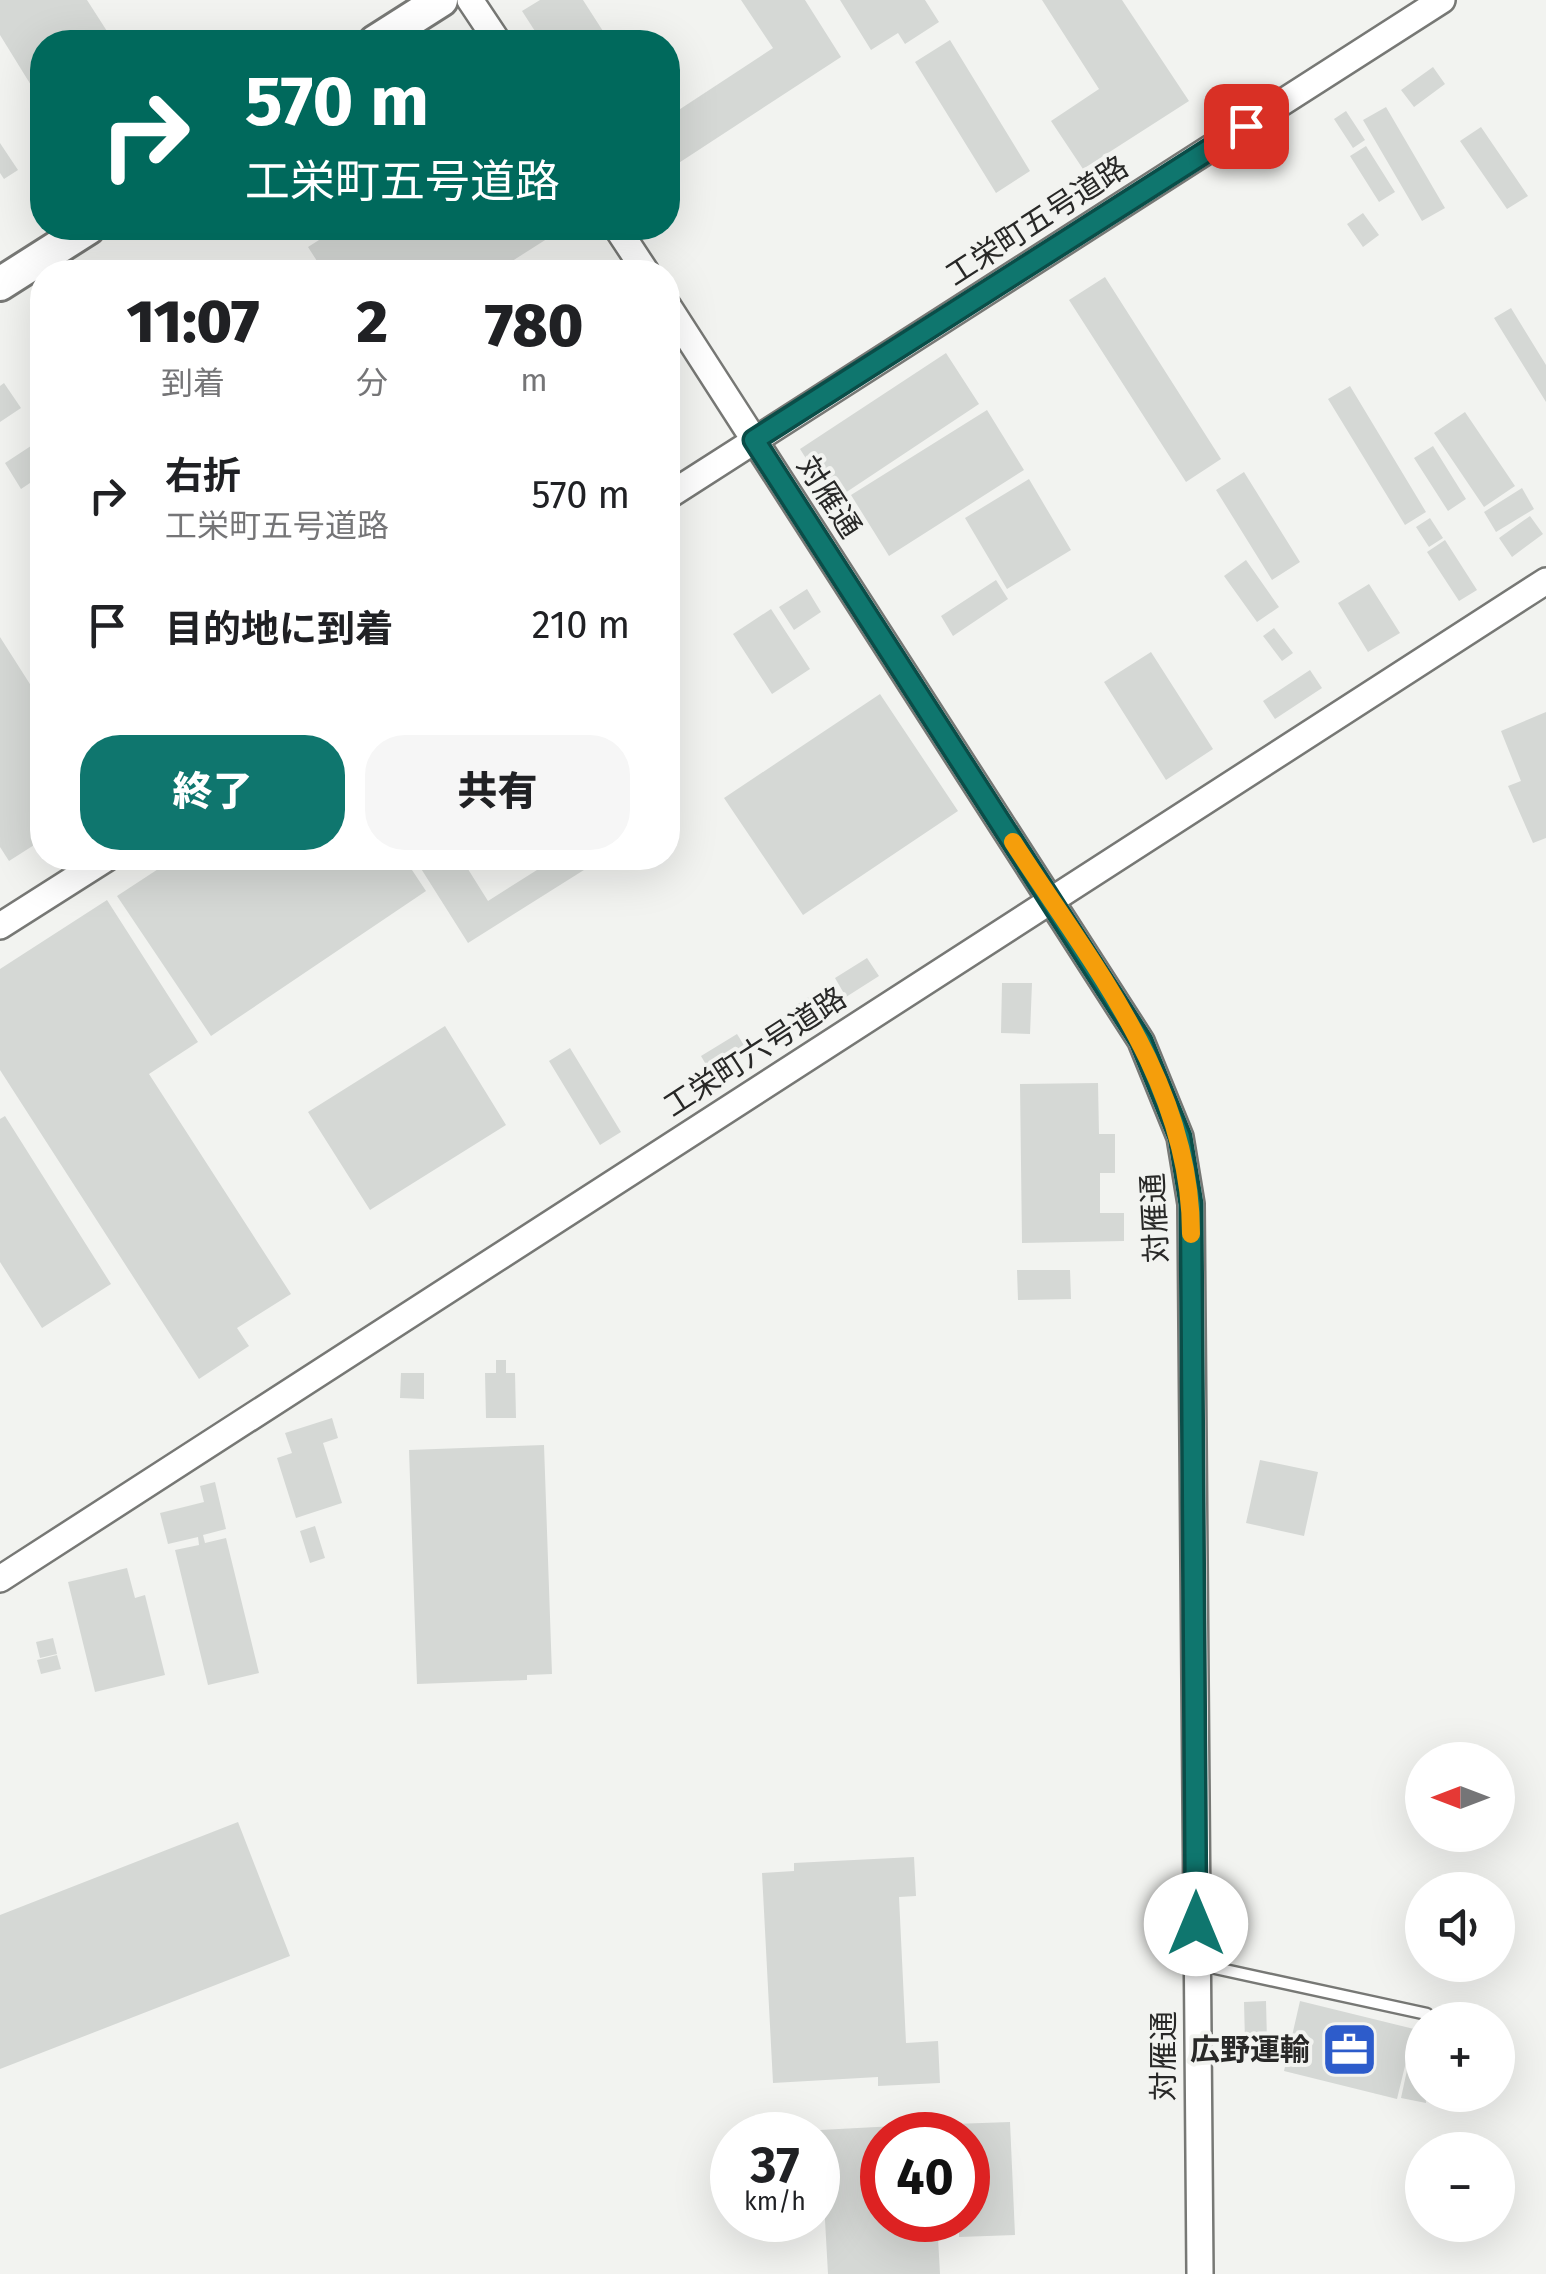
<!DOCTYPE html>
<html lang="ja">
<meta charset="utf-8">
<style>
:root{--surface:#fff;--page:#f6f6f6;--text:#202124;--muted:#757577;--accent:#0f766e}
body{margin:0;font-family:"Fira Sans","Noto Sans JP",sans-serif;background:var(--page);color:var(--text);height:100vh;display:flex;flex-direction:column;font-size:38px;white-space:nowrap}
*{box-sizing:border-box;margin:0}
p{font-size:32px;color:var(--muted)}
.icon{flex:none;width:55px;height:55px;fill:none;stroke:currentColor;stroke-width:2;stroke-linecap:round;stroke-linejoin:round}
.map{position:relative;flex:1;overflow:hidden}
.details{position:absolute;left:30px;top:260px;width:650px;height:610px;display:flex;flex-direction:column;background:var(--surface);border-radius:40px;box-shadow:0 10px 40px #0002}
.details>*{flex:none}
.guide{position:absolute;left:30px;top:30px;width:650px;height:210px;border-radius:40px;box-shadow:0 10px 40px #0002;background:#00695c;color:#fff;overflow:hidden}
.needle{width:65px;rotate:270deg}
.buttons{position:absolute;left:1405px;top:1742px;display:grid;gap:20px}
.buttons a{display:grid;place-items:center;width:110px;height:110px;border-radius:50%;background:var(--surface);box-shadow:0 10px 40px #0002;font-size:50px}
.speed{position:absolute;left:710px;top:2112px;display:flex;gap:20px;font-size:50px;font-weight:700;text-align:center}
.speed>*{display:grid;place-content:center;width:130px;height:130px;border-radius:50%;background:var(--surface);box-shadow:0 10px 40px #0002;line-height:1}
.speed small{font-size:25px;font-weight:400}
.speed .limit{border:15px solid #d22;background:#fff;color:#111}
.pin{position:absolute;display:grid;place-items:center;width:85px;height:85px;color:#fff;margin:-42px;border-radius:20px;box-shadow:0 5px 15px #0006}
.me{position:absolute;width:110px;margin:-55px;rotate:0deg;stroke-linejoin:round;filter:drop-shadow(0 0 8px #0008)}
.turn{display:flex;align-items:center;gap:35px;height:210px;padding:0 50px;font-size:45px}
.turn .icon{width:130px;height:130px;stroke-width:2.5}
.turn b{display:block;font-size:70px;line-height:85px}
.eta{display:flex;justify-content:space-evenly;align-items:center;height:170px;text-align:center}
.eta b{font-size:60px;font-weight:800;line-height:70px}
.button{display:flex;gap:20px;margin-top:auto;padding:20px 50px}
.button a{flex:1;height:115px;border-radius:40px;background:var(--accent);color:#fff;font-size:40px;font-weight:800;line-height:115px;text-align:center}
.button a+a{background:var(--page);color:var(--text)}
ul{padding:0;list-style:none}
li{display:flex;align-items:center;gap:30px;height:130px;padding:0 50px}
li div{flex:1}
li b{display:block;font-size:38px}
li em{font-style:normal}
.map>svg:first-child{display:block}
.building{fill:#d5d8d5}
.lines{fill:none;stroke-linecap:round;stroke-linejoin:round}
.service-casing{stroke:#777875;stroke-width:15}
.tertiary-casing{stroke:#777875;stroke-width:30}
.primary-casing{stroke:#777875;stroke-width:38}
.service{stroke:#fff;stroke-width:10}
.tertiary{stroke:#fff;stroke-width:25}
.primary{stroke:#fff;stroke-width:32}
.route-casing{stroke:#0a4d48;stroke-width:25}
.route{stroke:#0f766e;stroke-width:18}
.slow{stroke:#f59e0b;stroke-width:18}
.labels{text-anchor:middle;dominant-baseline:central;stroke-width:8;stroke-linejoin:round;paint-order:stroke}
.street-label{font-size:30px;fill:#282827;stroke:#f2f3f0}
.poi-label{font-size:30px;font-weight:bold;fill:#282827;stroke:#f2f3f0;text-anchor:end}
</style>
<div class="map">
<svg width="1546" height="2274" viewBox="0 0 1546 2274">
<rect width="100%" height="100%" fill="#f2f3f0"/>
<path class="building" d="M0 0H87L114 42H42V103L0 35Z
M540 0H583L610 42H542L522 11Z
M741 0H805L841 57 668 170V117L773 48Z
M840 0H925L939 22 905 44 898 33 871 50Z
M1042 0H1122L1189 101 1083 169 1051 121 1099 89Z
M950 40 1030 171 996 193 915 62Z
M1433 67 1445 84 1414 107 1401 90Z
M1386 107 1445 208 1422 221 1363 120Z
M1346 111 1365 140 1353 148 1334 119Z
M1481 127 1528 196 1507 209 1460 141Z
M0 143 18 170 4 179 0 173Z
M1366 146 1395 192 1379 202 1350 156Z
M1363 213 1379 235 1363 247 1347 224Z
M338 228H564L495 272H324L308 247Z
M1105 277 1221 459 1186 482 1069 300Z
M1511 308 1546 365V402L1494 318Z
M946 353 979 404 833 501 800 449Z
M4 383 21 408 0 422V386Z
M1350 386 1426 512 1405 525 1328 399Z
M987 410 1024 470 889 556 851 495Z
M1465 412 1515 486 1484 507 1434 433Z
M40 440 42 475 21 489 5 463Z
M1433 446 1466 499 1448 511 1414 458Z
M1244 472 1300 562 1272 580 1216 490Z
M1029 479 1071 550 1007 589 965 518Z
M1522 488 1534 509 1496 532 1484 512Z
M1530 516 1543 534 1512 557 1499 538Z
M1430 518 1443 538 1429 547 1416 527Z
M1445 540 1477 590 1459 601 1427 552Z
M1246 560 1279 607 1257 622 1224 576Z
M996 580 1008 599 953 636 941 616Z
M1369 584 1400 633 1368 652 1338 603Z
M807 589 821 612 794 630 779 607Z
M771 609 810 669 772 694 733 634Z
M1274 628 1293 653 1282 661 1263 636Z
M0 637 42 703V840L9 861 0 847Z
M1151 652 1213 749 1166 780 1104 682Z
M1310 670 1322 688 1275 719 1263 701Z
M880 694 958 811 803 915 724 798Z
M1546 712V838L1533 843 1508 786 1521 781 1501 731Z
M175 858H404L426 891 211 1036 117 896Z
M435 858H461L488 901 556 858H603L468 943 420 867Z
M107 900 198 1042 149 1074 291 1294 237 1328 249 1346 199 1379 0 1070V969Z
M867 958 879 976 846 997 835 978Z
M1002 983H1032L1030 1034 1001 1033Z
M823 988 832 1002 802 1022 793 1007Z
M445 1026 506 1125 370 1210 308 1112Z
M737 1034 747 1050 711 1073 701 1056Z
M570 1048 621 1132 600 1145 549 1061Z
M1098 1083 1099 1134H1115V1173H1100V1213H1124V1241L1022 1243 1020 1084Z
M5 1116 111 1284 42 1328 0 1262V1119Z
M1017 1270H1070L1071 1299 1018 1300Z
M496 1360H506V1373H515L516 1418H486L485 1373H496Z
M401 1373H424V1399L400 1398Z
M332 1418 338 1438 323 1443 342 1503 296 1518 277 1458 292 1453 285 1433Z
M544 1445 552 1674 527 1675V1680L417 1684 409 1450Z
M1260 1460 1318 1472 1304 1536 1246 1523Z
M215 1482 226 1529 203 1535 205 1543 226 1538 259 1673 208 1685 175 1550 199 1545 198 1537 168 1544 160 1513 204 1502 200 1486Z
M315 1526 325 1558 310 1563 300 1531Z
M127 1568 135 1598 145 1595 165 1675 95 1692 68 1582Z
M53 1638 57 1654 40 1658 36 1642Z
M57 1655 61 1669 41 1674 37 1660Z
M238 1822 290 1956 0 2069V1915Z
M914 1857 916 1896 899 1897 906 2043 938 2041 940 2083 878 2086V2077L773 2083 762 1873 794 1871V1863Z
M1266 2001 1267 2041 1245 2042 1244 2002Z
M1300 2001 1414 2029 1397 2099 1284 2071Z
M1412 2047 1422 2049 1426 2103 1401 2098Z
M1010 2122 1015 2235 959 2237V2220H968V2135H955L954 2124Z
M933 2124V2135H882V2220H937L940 2274H828L820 2130Z"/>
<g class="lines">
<defs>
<path id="service" d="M1197 1964 1427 2014"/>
<path id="tertiary" d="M470 0 498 42
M617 228 646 272
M668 306 1141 1041 1180 1137 1191 1204 1200 2274
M668 496 1442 0
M0 926 107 858
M0 1579 1546 581"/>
<path id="primary" d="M375 42 441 0
M0 284 88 228"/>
</defs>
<use href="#service" class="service-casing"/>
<use href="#tertiary" class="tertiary-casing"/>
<use href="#primary" class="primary-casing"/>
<use href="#service" class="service"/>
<use href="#tertiary" class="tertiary"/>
<use href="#primary" class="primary"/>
</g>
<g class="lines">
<defs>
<path id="route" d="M1196 1924 1191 1204 1180 1137 1141 1041 754 440 1246 126"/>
</defs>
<use href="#route" class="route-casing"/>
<use href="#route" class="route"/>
<path class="slow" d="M1013 842C1092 965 1191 1082 1191 1234"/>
</g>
<defs>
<symbol id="office-square" viewBox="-11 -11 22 22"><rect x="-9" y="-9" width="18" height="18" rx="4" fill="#2d5ccb" stroke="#f2f3f0"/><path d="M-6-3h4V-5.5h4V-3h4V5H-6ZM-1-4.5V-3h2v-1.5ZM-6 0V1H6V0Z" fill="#fff"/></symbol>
</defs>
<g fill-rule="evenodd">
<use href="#office-square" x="1318" y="2018" width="63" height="63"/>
</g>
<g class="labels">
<g class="street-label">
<text transform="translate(1037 221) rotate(-33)">工栄町五号道路</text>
<text transform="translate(829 497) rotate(57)">対雁通</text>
<text transform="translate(755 1052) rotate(-33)">工栄町六号道路</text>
<text transform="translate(1155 1218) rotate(-93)">対雁通</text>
<text transform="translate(1164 2056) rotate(-90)">対雁通</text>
</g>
<g class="poi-label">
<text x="1310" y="2050">広野運輸</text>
</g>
</g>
</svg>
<div class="buttons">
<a><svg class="needle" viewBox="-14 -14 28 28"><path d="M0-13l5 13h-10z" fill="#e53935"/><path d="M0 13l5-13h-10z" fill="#757577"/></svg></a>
<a><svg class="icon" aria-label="sound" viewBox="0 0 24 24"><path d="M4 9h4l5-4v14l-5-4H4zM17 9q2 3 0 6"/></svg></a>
<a>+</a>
<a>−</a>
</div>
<div class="speed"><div>37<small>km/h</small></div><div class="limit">40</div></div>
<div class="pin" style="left:1246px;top:126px;background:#d93025"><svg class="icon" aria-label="arrive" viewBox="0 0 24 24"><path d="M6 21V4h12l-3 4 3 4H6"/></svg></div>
<svg class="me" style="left:1196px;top:1924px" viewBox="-20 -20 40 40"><circle r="19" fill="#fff"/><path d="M0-13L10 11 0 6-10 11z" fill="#0f766e"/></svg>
<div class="guide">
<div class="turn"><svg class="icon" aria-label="right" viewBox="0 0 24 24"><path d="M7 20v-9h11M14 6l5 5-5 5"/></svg><div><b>570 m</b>工栄町五号道路</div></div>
</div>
<section class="details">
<div class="eta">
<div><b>11:07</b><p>到着</p></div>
<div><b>2</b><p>分</p></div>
<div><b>780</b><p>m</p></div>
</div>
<ul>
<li><svg class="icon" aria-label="right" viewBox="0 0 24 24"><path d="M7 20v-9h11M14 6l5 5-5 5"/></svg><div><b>右折</b><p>工栄町五号道路</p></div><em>570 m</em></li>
<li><svg class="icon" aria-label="arrive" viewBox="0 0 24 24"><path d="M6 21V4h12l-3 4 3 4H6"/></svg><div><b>目的地に到着</b></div><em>210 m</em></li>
</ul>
<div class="button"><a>終了</a><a>共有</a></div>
</section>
</div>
